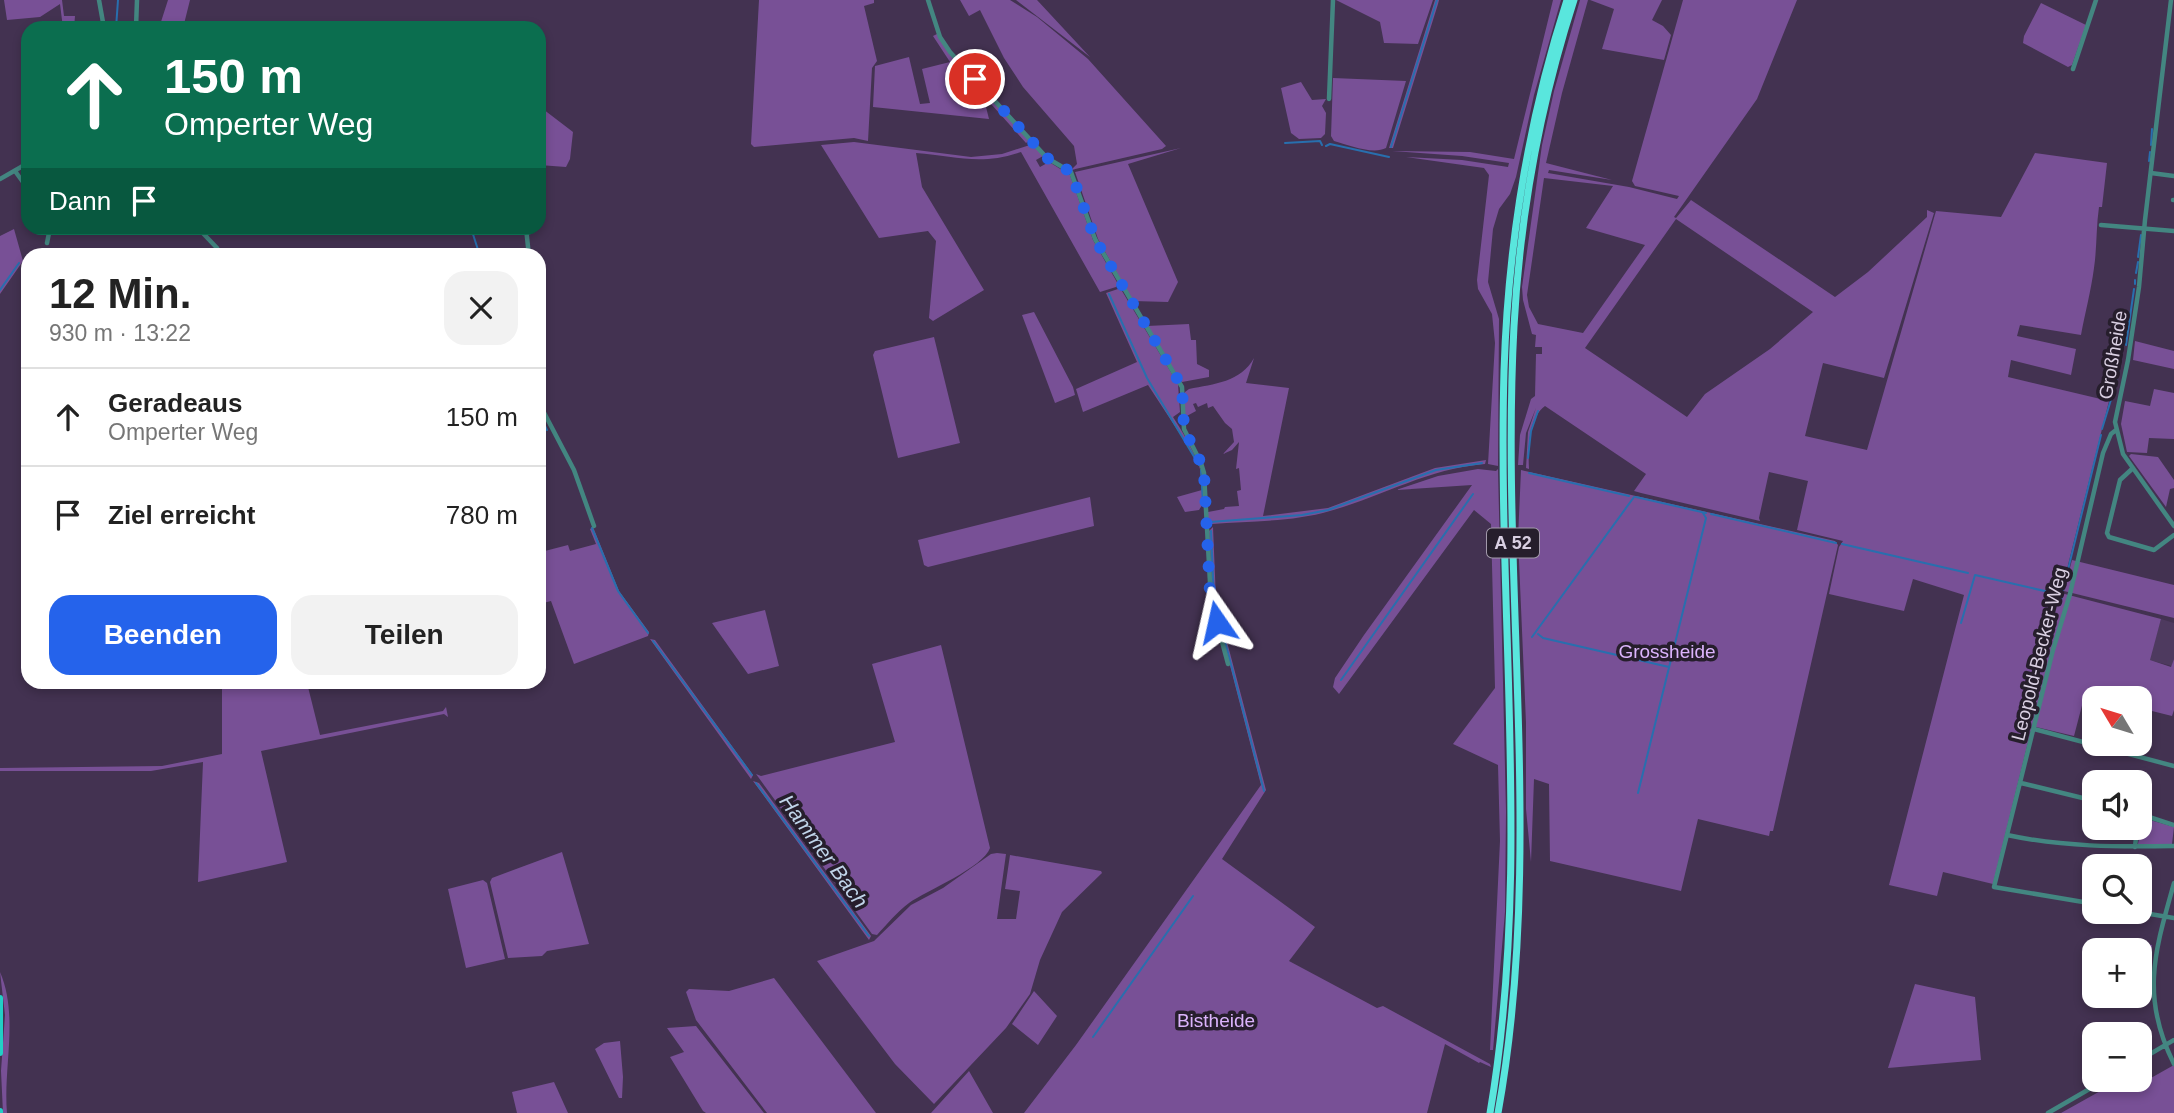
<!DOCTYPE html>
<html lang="de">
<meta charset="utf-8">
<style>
:root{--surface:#fff;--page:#f2f2f2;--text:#222;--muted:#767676;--line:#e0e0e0;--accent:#2563eb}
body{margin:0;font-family:Arial,sans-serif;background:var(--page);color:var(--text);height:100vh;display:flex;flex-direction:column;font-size:26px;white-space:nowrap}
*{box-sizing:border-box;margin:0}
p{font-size:23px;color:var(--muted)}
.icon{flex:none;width:38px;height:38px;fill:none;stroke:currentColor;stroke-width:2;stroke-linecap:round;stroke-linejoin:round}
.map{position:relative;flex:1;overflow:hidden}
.panel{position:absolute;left:21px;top:248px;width:525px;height:441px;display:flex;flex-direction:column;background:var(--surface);border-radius:21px;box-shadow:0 4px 10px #0003}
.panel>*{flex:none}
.banner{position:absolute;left:21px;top:21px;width:525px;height:214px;border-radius:21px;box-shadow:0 4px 10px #0003;background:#0b6e4f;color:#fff;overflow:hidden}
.needle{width:46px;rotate:308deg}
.controls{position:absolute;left:2082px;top:686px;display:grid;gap:14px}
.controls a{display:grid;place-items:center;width:70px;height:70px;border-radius:14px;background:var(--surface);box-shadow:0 4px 10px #0003;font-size:35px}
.pin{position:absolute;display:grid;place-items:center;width:60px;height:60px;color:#fff;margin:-30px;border:4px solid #fff;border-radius:50%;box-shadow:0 2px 7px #0007}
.me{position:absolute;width:77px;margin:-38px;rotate:349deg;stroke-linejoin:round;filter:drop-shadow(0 0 5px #0008)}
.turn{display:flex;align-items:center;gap:24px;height:147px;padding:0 28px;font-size:32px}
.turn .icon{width:91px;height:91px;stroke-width:2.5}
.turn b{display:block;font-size:49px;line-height:60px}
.then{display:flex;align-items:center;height:66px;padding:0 28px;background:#0003;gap:14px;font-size:26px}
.round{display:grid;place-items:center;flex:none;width:74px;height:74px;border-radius:21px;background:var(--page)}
.headline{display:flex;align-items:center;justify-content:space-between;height:119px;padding:0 28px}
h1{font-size:42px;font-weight:700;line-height:52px}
.cta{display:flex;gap:14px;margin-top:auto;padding:14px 28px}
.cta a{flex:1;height:80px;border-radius:21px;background:var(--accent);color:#fff;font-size:28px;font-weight:700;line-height:80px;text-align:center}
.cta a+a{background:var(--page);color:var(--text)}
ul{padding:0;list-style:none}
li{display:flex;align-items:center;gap:21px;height:98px;padding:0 28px;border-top:2px solid var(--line)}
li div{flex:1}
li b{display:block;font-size:26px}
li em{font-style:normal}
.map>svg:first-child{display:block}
.built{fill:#4e3a5f}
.green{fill:#785096;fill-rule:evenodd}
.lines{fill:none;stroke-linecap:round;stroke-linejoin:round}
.stream{stroke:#286fae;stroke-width:2}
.minor{stroke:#438681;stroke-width:4.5}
.major{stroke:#22cfc6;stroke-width:6}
.highway{stroke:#59e6dd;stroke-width:7}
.route{stroke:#2563eb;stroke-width:12;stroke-dasharray:0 21.6}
.labels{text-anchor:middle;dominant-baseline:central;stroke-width:7;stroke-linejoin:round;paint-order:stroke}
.shield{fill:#261e2c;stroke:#a39aab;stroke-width:2}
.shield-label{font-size:18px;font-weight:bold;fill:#d9cfe2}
.street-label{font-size:19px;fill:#d9cfe2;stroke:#261e2c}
.park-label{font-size:19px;fill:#dcb4fd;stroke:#261e2c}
.water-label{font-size:21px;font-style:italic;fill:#c0d4e9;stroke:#261e2c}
</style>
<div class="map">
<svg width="2174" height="1113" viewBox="0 0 2174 1113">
<rect width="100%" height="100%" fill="#433251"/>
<path class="built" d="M2161 619 2174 623V659L2172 666 2149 660Z"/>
<path class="green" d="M4 0H62L64 16H75L74 28H63L60 4 40 17 7 20Z
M168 0H190L183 28H159Z
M759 0H874V3L864 6 877 61 872 68 868 141 854 138 754 147 751 144Z
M960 0H1010L1037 17 1088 59 1166 146 1162 149 1071 170 1077 164 1074 146 1023 87 1004 58 980 10 969 16Z
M1016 0H1037L1090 57Z
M1336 0H1433L1418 44 1384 43 1380 22Z
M1435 0H1439L1438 4 1393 148H1389Z
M1553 0H1561L1534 95 1516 177 1510 194 1499 209 1493 229 1488 282 1499 319 1498 466 1488 464 1495 343 1492 314 1478 289 1477 280 1489 175 1484 168 1406 157 1462 160 1508 167 1509 163 1462 156 1392 151 1470 152 1514 159Z
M1580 0H1588L1562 93 1546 163 1612 180 1549 170 1548 173 1629 187 1677 199 1679 196 1635 186 1632 181 1683 0H1797L1757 99 1674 217 1676 218 1691 200 1835 297 1868 272 1927 217V210L1934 213 1884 378 1823 363 1805 436 1867 450 1936 211 2001 217 2035 153 2107 163 2102 207H2099C2096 227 2097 248 2094 268 2091 291 2085 313 2081 335L2020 325 2017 336 2076 349 2071 375 2011 360 2008 377 2109 401 2061 593 2161 619 2150 660 2171 667 2174 659V710L2172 716 2140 708V698H2103L2085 694 2074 736 2032 726 1993 884 1943 872 1937 896 1889 885 1964 595 1913 579 1904 611 1829 594 1839 547 1843 541 1797 530 1808 481 1769 472 1759 518 1760 521 1641 493 1634 491 1646 474 1545 406C1528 418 1528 450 1529 469L1526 468 1528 432 1536 408 1526 433 1523 465H1518L1520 435 1531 399 1535 396 1536 354H1542V347H1535L1536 335 1532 334 1523 300 1522 287 1542 145 1554 91ZM1544 178 1613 186 1586 228 1645 245 1583 333 1538 324 1529 307 1527 295ZM1676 219 1813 312 1770 349 1705 394 1687 417 1585 348Z
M1590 0H1662L1652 20 1663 26 1671 35 1664 60 1602 49 1614 9Z
M2041 3 2086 25 2072 65 2068 67 2023 43 2024 36Z
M937 34 958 65 1030 140 1026 143 983 95 989 119 873 107 875 66 909 57 920 104 930 103 922 69 950 62 933 36Z
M1333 78 1406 81 1386 148C1373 155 1348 145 1334 141L1331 136Z
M1301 82 1312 100 1326 99 1322 106 1326 113 1325 134 1321 138 1299 139 1291 133 1281 88Z
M539 106 573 132 570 159 566 167 539 165Z
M854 142 971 157 1002 154 1033 144 1043 156 1036 160 1040 167 1049 162 1070 175 1093 240 1118 284 1116 287 1100 292 1021 152C981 166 955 156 916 153L922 187 984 290 933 321 929 318 936 241 928 231 879 238 821 145Z
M1181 148 1128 164 1178 282 1168 302 1133 301 1147 326 1189 324 1191 340H1196L1197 364 1209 370V377L1182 382 1157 345 1098 239 1075 172Z
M14 229 23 261 0 294V236Z
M1118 289 1122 291 1178 384 1180 412 1173 417C1186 437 1217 487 1199 510L1185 512 1177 497 1202 490 1200 467 1195 457 1148 385 1083 412 1076 389 1137 362 1106 293Z
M1034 312 1073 387 1075 395 1055 403 1022 315Z
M934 337 960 443 898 458 873 355 875 351Z
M2135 341 2174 351V369L2133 360Z
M1254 358 1246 383 1289 388 1263 516 1328 508 1435 468 1486 460 1485 464C1426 469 1384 496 1330 511 1293 522 1250 521 1212 524L1208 521V512L1224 509 1225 507 1239 506 1237 491 1241 490 1239 468 1236 469 1239 442 1232 450 1223 454 1234 442 1232 429 1225 423 1213 406 1208 408 1207 403 1198 407 1196 403 1193 404 1196 411 1185 417V392L1189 389C1214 384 1241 382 1254 358Z
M2154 389 2174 393V439L2149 438 2147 453 2127 452 2121 424 2125 401 2150 406Z
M2131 454 2158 457 2174 480V488L2170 489 2166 507 2129 456Z
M1478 469 1496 471 1498 469 1506 811 1505 912 1493 1050H1490L1500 841 1498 765 1453 744 1495 688 1491 524 1474 510 1339 694 1333 687 1335 678 1364 635 1472 485 1396 490 1438 476Z
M1521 470 1835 541 1838 545 1773 831H1770L1769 836 1698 819 1681 891 1550 861 1549 784 1534 779 1531 862 1526 809V723L1518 538Z
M1090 497 1094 526 928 567 924 565 918 540Z
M593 527 619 591 649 632 648 636 574 664 551 601 539 604V547L541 552 568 545 570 551 596 544 590 529Z
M1213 527 1216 600 1266 790 1222 859 1315 927 1289 961 1377 1008 1383 1006 1490 1064 1491 1067 1480 1062 1479 1063 1445 1044 1427 1113H1024L1076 1045 1261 785 1213 600 1209 531Z
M2072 560 2174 585V618L2064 591Z
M765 610 779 666 748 674 712 623Z
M650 639 655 640 753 775 751 779Z
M941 645 990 848C984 867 926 891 909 903 897 912 887 924 877 935L872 934 756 774 761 776 895 742 872 664Z
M222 683H307L320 735 443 711 446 707 448 717 444 714 261 751 287 862 198 882 203 762 151 771H0V768L162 766 222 754Z
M753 781 759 783 871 936 869 940Z
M2143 818 2174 827 2172 844H2138Z
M562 852 589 944 547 951 542 956 508 958 490 882 492 878Z
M997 853 1006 854 997 919H1016L1020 891 1005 889 1010 855 1101 871 1102 873 1062 912 1040 960 1030 994 1006 1028 934 1104 895 1064 817 961 874 941 911 905 943 888 991 854Z
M483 880 487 883 505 959 466 968 448 889Z
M2121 940 2152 945 2147 986H2140V950H2119Z
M0 972C19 1016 3 1067 7 1113H3L1 1071 5 1015Z
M774 978 876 1113H767L696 1020 686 992 689 989 729 991Z
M1915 984 1975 997 1981 1060 1888 1068Z
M1034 991 1057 1016 1038 1045 1012 1024Z
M696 1026 764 1113H706L703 1111 670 1057 684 1052 667 1028Z
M620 1041 623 1077 622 1098H619L595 1049 604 1043Z
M2174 1065V1113H2061L2120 1080H2139L2142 1083Z
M969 1071 993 1113H931Z
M554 1082 568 1113H517L512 1092Z"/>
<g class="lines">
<path class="stream" d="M116 28 118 0
M1285 143 1320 141 1322 145
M2151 145 2152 129
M1326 146 1330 144 1389 157
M1391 147 1437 0
M2149 161 2150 152
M471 228 480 256
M2138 257 2141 235
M2136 273 2138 262
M2135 284V280
M0 290 19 263
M1109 294 1147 378 1199 465
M2126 345 2134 289
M2114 388 2120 365
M539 416 540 417
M545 426 547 430
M2102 429 2113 393
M1528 458 1531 431 1538 411
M1201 470 1203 504
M1529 473 1629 496
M1636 497 1706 513
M1711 514 1836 543
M1210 522 1302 515 1328 510 1436 470 1482 463
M592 528 618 591 648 633
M1211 531 1214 599 1264 791
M1842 544 1968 573
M2063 590 2101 435
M1961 623 1975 575 2062 595 2060 605
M1538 634 1543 638 1669 667
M1532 637 1634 497
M653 641 752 775
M1341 680 1473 494
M756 783 869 936
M1638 793 1706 518 1703 513
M1093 1037 1193 896"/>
<path class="minor" d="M99 0 104 28
M928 0 940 37 950 52 1047 158 1071 172 1095 239 1182 387 1184 429 1201 463 1204 473 1211 601 1228 664
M2171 0 2145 220 2139 287 2128 360 2115 422 2123 454 2174 526
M136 28 137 0
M2073 69 2096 0
M1329 99 1333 0
M15 171 28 189
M2151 173 2174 176
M0 179 28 163
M2173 200H2174
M2101 225 2174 231
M198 228 217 248
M526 228 529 256
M47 243 50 228
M539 403 574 470 594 526
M2133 468 2120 480 2107 533 2109 537 2154 550 2174 535
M2034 729 2174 766
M2021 783 2095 801
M2140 814 2174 825
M2007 835C2063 847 2117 847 2174 846
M2135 847 2137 828
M2174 883C2155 951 2140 996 2174 1064
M2095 904 1994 887 2053 650 2070 594 2103 453 2111 434 2116 430
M2138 912 2174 918
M2140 1060 2174 1040
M2048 1113 2105 1080"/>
<path class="major" d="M0 998V1053
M0 1111V1113"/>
<path class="highway" d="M1490 1113C1532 867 1497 619 1504 371 1508 245 1528 120 1567 0
M1498 1113C1545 853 1500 588 1514 326 1520 216 1540 105 1574 0"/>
</g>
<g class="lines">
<path class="route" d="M975 79 1047 158 1071 172 1095 239 1182 387 1184 429 1201 463 1204 473 1210 594 1217 622"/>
</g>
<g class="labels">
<rect class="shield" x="1487" y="528.5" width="52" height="29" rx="5"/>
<g class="shield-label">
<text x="1513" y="543">A 52</text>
</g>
<g class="street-label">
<text transform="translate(2113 355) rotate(-80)">Großheide</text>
<text transform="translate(2039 654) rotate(-76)">Leopold-Becker-Weg</text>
</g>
<g class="park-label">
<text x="1667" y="651">Grossheide</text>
<text x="1216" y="1020">Bistheide</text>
</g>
<g class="water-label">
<text transform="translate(824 851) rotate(54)">Hammer Bach</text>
</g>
</g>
</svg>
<div class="controls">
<a><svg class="needle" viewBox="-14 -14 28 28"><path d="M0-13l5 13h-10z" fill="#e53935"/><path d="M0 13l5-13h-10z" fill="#767676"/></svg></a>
<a><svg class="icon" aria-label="sound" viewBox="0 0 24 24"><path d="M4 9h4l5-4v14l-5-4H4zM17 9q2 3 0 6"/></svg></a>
<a><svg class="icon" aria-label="search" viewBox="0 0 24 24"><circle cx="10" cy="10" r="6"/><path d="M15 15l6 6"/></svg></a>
<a>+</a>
<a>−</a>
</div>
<div class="pin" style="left:975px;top:79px;background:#d93025"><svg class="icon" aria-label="arrive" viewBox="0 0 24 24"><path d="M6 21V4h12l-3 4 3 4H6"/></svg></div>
<svg class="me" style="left:1217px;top:622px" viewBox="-20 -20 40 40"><path d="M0-17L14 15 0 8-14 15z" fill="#2563eb" stroke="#fff" stroke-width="4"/></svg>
<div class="banner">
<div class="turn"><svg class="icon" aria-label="ahead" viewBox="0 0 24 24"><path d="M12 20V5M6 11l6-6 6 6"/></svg><div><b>150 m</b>Omperter Weg</div></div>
<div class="then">Dann<svg class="icon" aria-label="arrive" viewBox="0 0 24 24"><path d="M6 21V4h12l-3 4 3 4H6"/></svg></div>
</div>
<section class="panel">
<div class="headline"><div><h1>12 Min.</h1><p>930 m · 13:22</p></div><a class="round"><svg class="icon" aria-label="close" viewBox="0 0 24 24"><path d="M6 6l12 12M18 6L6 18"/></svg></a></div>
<ul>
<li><svg class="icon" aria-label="ahead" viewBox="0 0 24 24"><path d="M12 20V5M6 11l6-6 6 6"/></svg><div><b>Geradeaus</b><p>Omperter Weg</p></div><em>150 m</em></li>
<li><svg class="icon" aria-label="arrive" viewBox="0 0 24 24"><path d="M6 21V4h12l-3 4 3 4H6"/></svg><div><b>Ziel erreicht</b></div><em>780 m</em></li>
</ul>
<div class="cta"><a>Beenden</a><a>Teilen</a></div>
</section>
</div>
